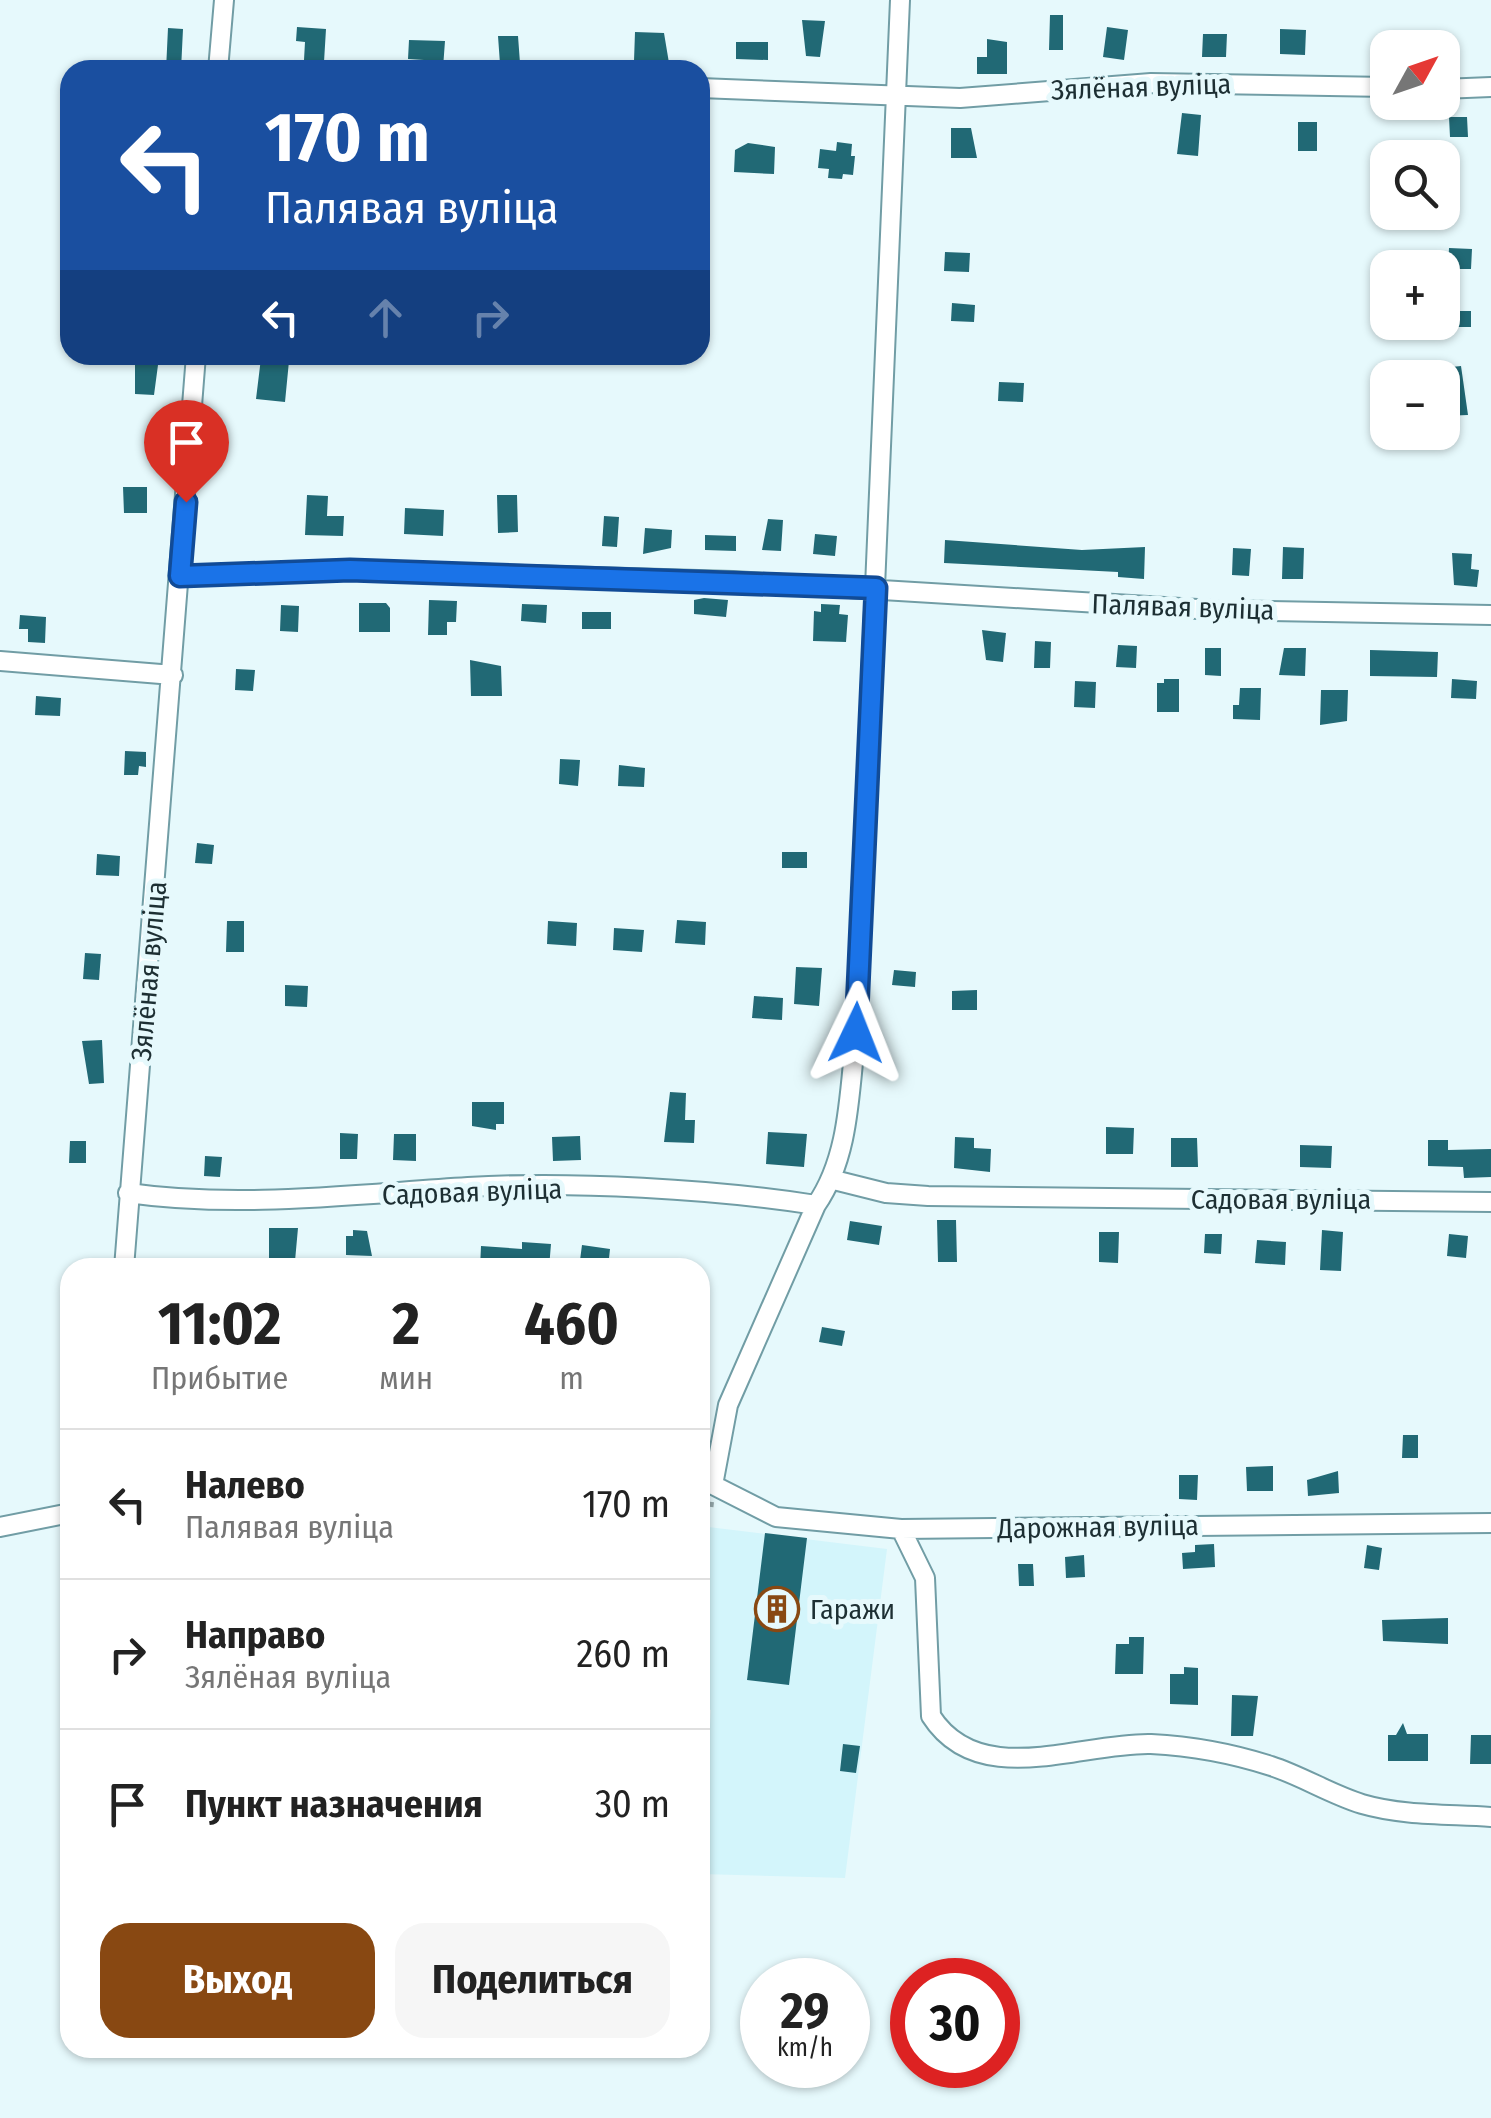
<!DOCTYPE html>
<html lang="ru">
<meta charset="utf-8">
<style>
:root{--surface:#fff;--page:#f6f6f6;--text:#222;--muted:#767676;--line:#e0e0e0;--accent:#884812}
body{margin:0;font-family:"Fira Sans Condensed",sans-serif;background:var(--page);color:var(--text);height:100vh;display:flex;flex-direction:column;font-size:38px;white-space:nowrap}
*{box-sizing:border-box;margin:0}
p{font-size:32px;color:var(--muted)}
.icon{flex:none;width:55px;height:55px;fill:none;stroke:currentColor;stroke-width:2;stroke-linecap:round;stroke-linejoin:round}
.map{position:relative;flex:1;overflow:hidden}
.sheet{position:absolute;left:60px;top:1258px;width:650px;height:800px;display:flex;flex-direction:column;background:var(--surface);border-radius:30px;box-shadow:0 2px 8px #0004}
.sheet>*{flex:none}
.top-card{position:absolute;left:60px;top:60px;width:650px;height:305px;border-radius:30px;box-shadow:0 2px 8px #0004;background:#1a4fa0;color:#fff;overflow:hidden}
.needle{width:65px;rotate:50deg}
.controls{position:absolute;left:1370px;top:30px;display:grid;gap:20px}
.controls a{display:grid;place-items:center;width:90px;height:90px;border-radius:20px;background:var(--surface);box-shadow:0 2px 8px #0004;font-size:50px}
.speed{position:absolute;left:740px;top:1958px;display:flex;gap:20px;font-size:50px;font-weight:700;text-align:center}
.speed>*{display:grid;place-content:center;width:130px;height:130px;border-radius:50%;background:var(--surface);box-shadow:0 2px 8px #0004;line-height:1}
.speed small{font-size:25px;font-weight:400}
.speed .limit{border:15px solid #d22;background:#fff;color:#111}
.pin{position:absolute;display:grid;place-items:center;width:85px;height:85px;color:#fff;margin:-102px -42px;border-radius:50% 50% 50% 0;rotate:-45deg;box-shadow:0 0 10px #0007}
.pin .icon{rotate:45deg}
.me{position:absolute;width:110px;margin:-55px;rotate:2deg;stroke-linejoin:round;filter:drop-shadow(0 0 8px #0008)}
.turn{display:flex;align-items:center;gap:35px;height:210px;padding:0 40px;font-size:45px}
.turn .icon{width:130px;height:130px;stroke-width:2.5}
.turn b{display:block;font-size:70px;line-height:85px}
.lanes{display:flex;align-items:center;height:95px;padding:0 40px;background:#0003;justify-content:center;gap:50px;direction:ltr}
.lanes .off{opacity:.35}
.eta{display:flex;justify-content:space-evenly;align-items:center;height:170px;text-align:center}
.eta b{font-size:60px;font-weight:700;line-height:70px}
.cta{display:flex;gap:20px;margin-top:auto;padding:20px 40px}
.cta a{flex:1;height:115px;border-radius:30px;background:var(--accent);color:#fff;font-size:40px;font-weight:700;line-height:115px;text-align:center}
.cta a+a{background:var(--page);color:var(--text)}
ul{padding:0;list-style:none}
li{display:flex;align-items:center;gap:30px;height:150px;padding:0 40px;border-top:2px solid var(--line)}
li div{flex:1}
li b{display:block;font-size:38px}
li em{font-style:normal}
.map>svg:first-child{display:block}
.built{fill:#d3f5fb}
.building{fill:#216975}
.lines{fill:none;stroke-linecap:round;stroke-linejoin:round}
.minor-casing{stroke:#719da5;stroke-width:22}
.path{stroke:#94a7aa;stroke-width:4;stroke-dasharray:10 5;stroke-linecap:butt}
.minor{stroke:#fff;stroke-width:18}
.route-casing{stroke:#114b97;stroke-width:25}
.route{stroke:#1a73e8;stroke-width:18}
.labels{text-anchor:middle;dominant-baseline:central;stroke-width:10;stroke-linejoin:round;paint-order:stroke}
.street-label{font-size:28px;fill:#1d2f33;stroke:#e6f9fc}
.poi-label{font-size:28px;fill:#1d2f33;stroke:#e6f9fc;text-anchor:start}
</style>
<div class="map">
<svg width="1491" height="2118" viewBox="0 0 1491 2118">
<rect width="100%" height="100%" fill="#e6f9fc"/>
<path class="built" d="M700 1526 887 1549 845 1878 700 1874 711 1710 700 1707Z"/>
<path class="building" d="M1050 15H1063V50H1049Z
M802 20 825 21 820 57 806 56Z
M297 27 326 29 324 62 304 60 305 42 296 41Z
M1107 27 1128 30 1124 60 1103 57Z
M168 28 183 29 181 70H166Z
M1280 29 1306 30 1305 55 1280 54Z
M635 32 664 33 669 63 634 61Z
M1203 34H1227L1226 57H1202Z
M498 36H518L520 63 500 64Z
M987 39 1007 42V74H977V57H987Z
M409 40 445 41 443 68 423 67 424 60 408 59Z
M736 42H768V60L736 59Z
M1182 113 1201 115 1198 156 1177 154Z
M1449 117H1467L1468 137H1450Z
M1298 122H1317V151H1298Z
M951 128H971L977 158H951Z
M837 142 852 144 851 156H855L853 175 843 174 842 179 828 178 829 169 818 168 820 149 836 151Z
M748 143 775 147 774 174 734 172 735 150Z
M1449 248 1472 249 1471 269H1448Z
M945 252 970 253 969 272 944 271Z
M952 303 975 305 974 322 951 321Z
M1442 311H1471V327H1442Z
M261 358 289 361 285 402 256 399Z
M135 362 158 365 154 395 135 394Z
M1461 366 1468 415 1442 416V368Z
M999 382 1024 383 1023 402 998 401Z
M123 487H147V513H124Z
M307 495 328 496 327 516H344L343 536 305 535Z
M497 495H517L518 532 498 533Z
M405 508 444 510 443 536 404 534Z
M604 516 619 517 617 547 602 546Z
M768 519 783 520 781 551 762 550Z
M645 528 672 530 671 548 643 554Z
M815 534 837 536 835 556 813 554Z
M705 535 736 536V551L705 550Z
M945 540 1082 550 1145 547 1144 579 1118 577V572L944 563Z
M1283 547 1304 548 1303 579H1282Z
M1233 548 1251 549 1249 576 1232 575Z
M1452 553 1472 554 1471 569 1479 570 1477 587 1454 585Z
M704 598 728 600 726 617 694 614V600Z
M429 600 457 601 456 622H447V635H428Z
M359 603H386L390 608V632H359Z
M522 604 547 605 546 623 521 621Z
M821 604 840 605 839 614 848 615 846 642 813 641 814 611 821 612Z
M281 605 299 606 298 632 280 631Z
M582 612H611V629H582Z
M20 615 46 617 45 643 28 642V629H19Z
M982 630 1006 633 1003 662 986 660Z
M1035 641 1051 642 1050 668H1034Z
M1118 645 1137 646 1136 668 1116 667Z
M1205 648H1221V676L1205 675Z
M1284 648H1306L1305 676 1279 675Z
M1370 650 1438 652 1437 677 1370 676Z
M470 660 501 666 502 696H471Z
M236 669 255 670 253 691 235 690Z
M1164 679H1179V712H1157V683H1164Z
M1452 679 1477 681 1476 699 1451 698Z
M1075 681 1096 682 1095 708 1074 707Z
M1240 688H1261L1260 720 1233 719V705H1239Z
M1321 690H1348L1347 721 1320 725Z
M36 696 61 698 60 716 35 715Z
M125 751 146 752V767L139 766 138 775H124Z
M560 759 580 760 578 786 559 784Z
M619 765 645 768 644 787 618 786Z
M197 843 214 845 212 864 195 863Z
M782 852H807V868H782Z
M97 854 120 856 119 876 96 875Z
M677 920 706 922 705 945 675 943Z
M227 921H244V952H226Z
M548 921 577 923 576 946 547 944Z
M614 928 644 930 642 952 613 950Z
M85 953 101 954 99 980 83 979Z
M796 967 822 968 819 1006 794 1004Z
M894 970 916 972 915 987 892 985Z
M285 985 308 986 307 1007 285 1006Z
M977 990V1010H952V991Z
M754 996 783 998 782 1020 752 1018Z
M102 1040 104 1083 89 1084 82 1041Z
M670 1092 686 1093 685 1120H695L694 1143 664 1142Z
M472 1102H504V1124H496V1130L472 1126Z
M1106 1127 1134 1128 1133 1154H1106Z
M768 1132 807 1134 804 1167 766 1164Z
M340 1133 358 1134 357 1159H340Z
M394 1134H416V1161L393 1160Z
M580 1136 581 1160 553 1161 552 1137Z
M955 1137 974 1138V1148L991 1149 990 1172 954 1168Z
M1171 1138H1197L1198 1167H1171Z
M1428 1140H1448V1150L1491 1149V1177L1464 1178 1463 1167 1428 1166Z
M70 1141H86V1163H69Z
M1300 1145 1332 1146 1331 1168 1300 1167Z
M205 1156 222 1157 220 1177 204 1176Z
M937 1220H956L957 1262H938Z
M850 1221 882 1226 879 1245 847 1240Z
M269 1228H298L295 1261 269 1260Z
M353 1230 367 1231 372 1256 346 1255V1236H353Z
M1322 1230 1343 1232 1341 1271 1320 1270Z
M1099 1232H1119L1118 1263 1099 1262Z
M1205 1234H1222L1221 1254 1204 1253Z
M1449 1234 1468 1236 1466 1258 1447 1256Z
M1257 1240 1286 1242 1285 1265 1255 1263Z
M522 1242 551 1244 549 1268H480L481 1246 522 1249Z
M582 1245 610 1249 608 1268H579Z
M822 1327 845 1331 842 1346 819 1342Z
M1403 1435H1418V1458H1402Z
M1273 1466V1491H1247L1246 1467Z
M1338 1471 1339 1493 1308 1496 1307 1480Z
M1179 1475H1198L1197 1500 1179 1499Z
M765 1533 807 1538 789 1685 747 1680Z
M1214 1544 1215 1567 1183 1569 1182 1553 1195 1552V1545Z
M1367 1545 1382 1548 1379 1570 1364 1568Z
M1084 1555 1085 1577 1066 1578 1065 1557Z
M1018 1564H1033L1034 1586H1019Z
M1448 1618V1644L1383 1641 1382 1620Z
M1129 1637H1144L1143 1674H1115L1116 1644H1129Z
M1184 1667 1198 1668V1705L1170 1704V1674H1184Z
M1232 1695 1258 1696 1253 1736H1231Z
M1403 1723 1407 1734H1428V1761H1388V1735H1396Z
M1471 1735H1491V1764H1470Z
M843 1744 860 1746 856 1773 840 1771Z"/>
<g class="lines">
<defs>
<path id="minor" d="M900 0 856 1033C849 1092 850 1156 816 1205L728 1405 713 1485 776 1517 901 1529 1491 1523
M218 70 224 0
M700 88 960 98 1151 83 1388 87
M1442 89 1491 87
M180 576 350 570 733 581 1214 610 1491 615
M0 661 173 675
M834 1180 886 1193 928 1196 1491 1202
M128 1193C240 1209 355 1194 468 1187 572 1181 713 1189 816 1205
M124 1268 196 355
M0 1527 70 1513
M901 1529 925 1578 931 1716C979 1791 1081 1742 1151 1744 1190 1746 1234 1754 1271 1766 1302 1776 1330 1794 1362 1804 1403 1816 1449 1814 1491 1817"/>
</defs>
<use href="#minor" class="minor-casing"/>
<path class="path" d="M700 1511H711L712 1502"/>
<use href="#minor" class="minor"/>
</g>
<g class="lines">
<defs>
<path id="route" d="M186 502 180 576 350 570 876 588 856 1033"/>
</defs>
<use href="#route" class="route-casing"/>
<use href="#route" class="route"/>
</g>
<defs>
<symbol id="building-ring" viewBox="-11 -11 22 22"><circle r="9.5" fill="#e6f9fc" stroke="#884812" stroke-width="1.5"/><path d="M-4-6H4V6H1V3H-1V6H-4ZM-2.5-4.3h1.7v1.8h-1.7ZM.8-4.3h1.7v1.8H.8ZM-2.5-1h1.7V.8h-1.7ZM.8-1h1.7V.8H.8Z" fill="#884812"/></symbol>
</defs>
<g fill-rule="evenodd">
<use href="#building-ring" x="752" y="1584" width="50" height="50"/>
</g>
<g class="labels">
<g class="street-label">
<text transform="translate(1141 87) rotate(-2)">Зялёная вуліца</text>
<text transform="translate(1183 607) rotate(2)">Палявая вуліца</text>
<text transform="translate(149 971) rotate(-85)">Зялёная вуліца</text>
<text transform="translate(472 1192) rotate(-2)">Садовая вуліца</text>
<text x="1281" y="1199">Садовая вуліца</text>
<text transform="translate(1098 1527) rotate(-1)">Дарожная вуліца</text>
</g>
<g class="poi-label">
<text x="810" y="1609">Гаражи</text>
</g>
</g>
</svg>
<div class="controls">
<a><svg class="needle" viewBox="-14 -14 28 28"><path d="M0-13l5 13h-10z" fill="#e53935"/><path d="M0 13l5-13h-10z" fill="#767676"/></svg></a>
<a><svg class="icon" aria-label="search" viewBox="0 0 24 24"><circle cx="10" cy="10" r="6"/><path d="M15 15l6 6"/></svg></a>
<a>+</a>
<a>−</a>
</div>
<div class="speed"><div>29<small>km/h</small></div><div class="limit">30</div></div>
<div class="pin" style="left:186px;top:502px;background:#d93025"><svg class="icon" aria-label="arrive" viewBox="0 0 24 24"><path d="M6 21V4h12l-3 4 3 4H6"/></svg></div>
<svg class="me" style="left:856px;top:1033px" viewBox="-20 -20 40 40"><path d="M0-17L14 15 0 8-14 15z" fill="#1a73e8" stroke="#fff" stroke-width="4"/></svg>
<div class="top-card">
<div class="turn"><svg class="icon" aria-label="left" viewBox="0 0 24 24"><path d="M17 20v-9H6M10 6l-5 5 5 5"/></svg><div><b>170 m</b>Палявая вуліца</div></div>
<div class="lanes"><svg class="icon" aria-label="left" viewBox="0 0 24 24"><path d="M17 20v-9H6M10 6l-5 5 5 5"/></svg><svg class="icon off" aria-label="ahead" viewBox="0 0 24 24"><path d="M12 20V5M6 11l6-6 6 6"/></svg><svg class="icon off" aria-label="right" viewBox="0 0 24 24"><path d="M7 20v-9h11M14 6l5 5-5 5"/></svg></div>
</div>
<section class="sheet">
<div class="eta">
<div><b>11:02</b><p>Прибытие</p></div>
<div><b>2</b><p>мин</p></div>
<div><b>460</b><p>m</p></div>
</div>
<ul>
<li><svg class="icon" aria-label="left" viewBox="0 0 24 24"><path d="M17 20v-9H6M10 6l-5 5 5 5"/></svg><div><b>Налево</b><p>Палявая вуліца</p></div><em>170 m</em></li>
<li><svg class="icon" aria-label="right" viewBox="0 0 24 24"><path d="M7 20v-9h11M14 6l5 5-5 5"/></svg><div><b>Направо</b><p>Зялёная вуліца</p></div><em>260 m</em></li>
<li><svg class="icon" aria-label="arrive" viewBox="0 0 24 24"><path d="M6 21V4h12l-3 4 3 4H6"/></svg><div><b>Пункт назначения</b></div><em>30 m</em></li>
</ul>
<div class="cta"><a>Выход</a><a>Поделиться</a></div>
</section>
</div>
